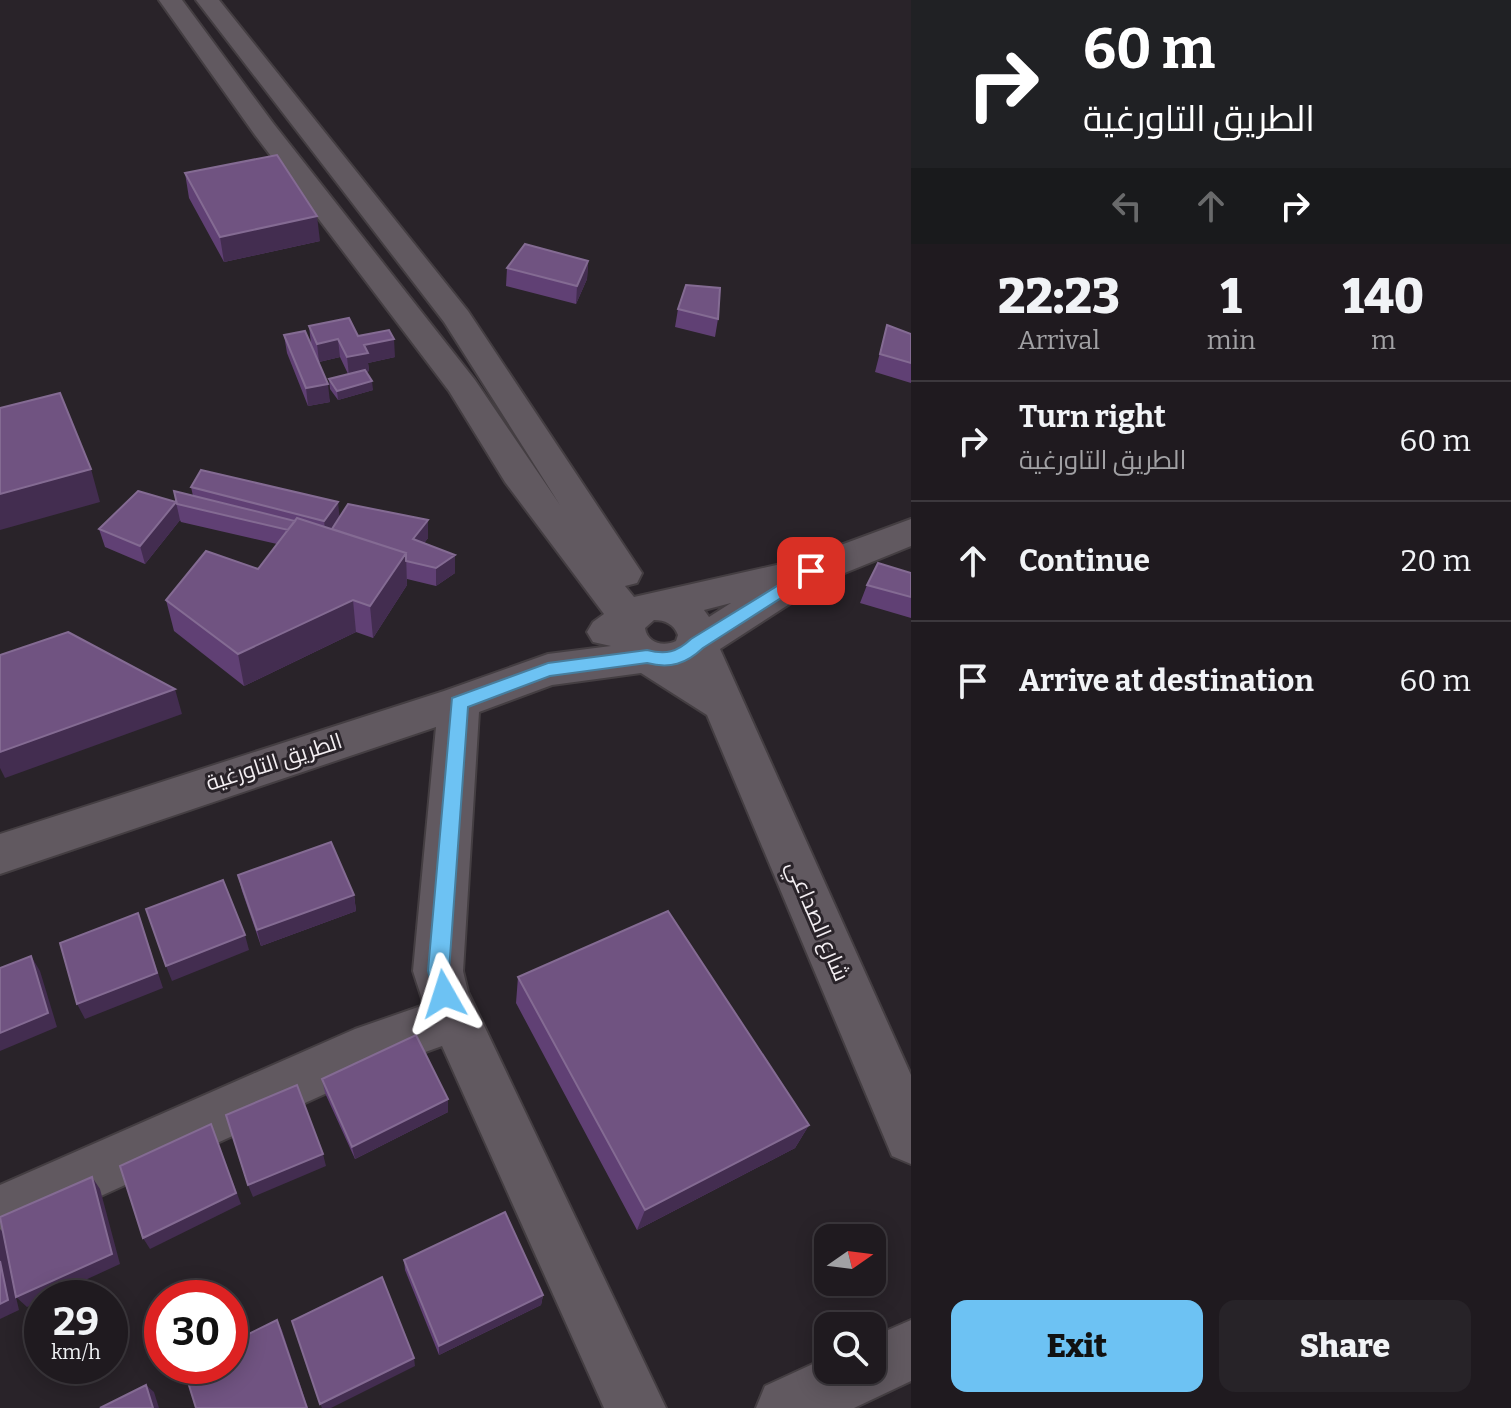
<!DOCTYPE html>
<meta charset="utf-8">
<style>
:root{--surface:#1f1a1f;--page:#272328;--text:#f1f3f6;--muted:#a1a1a4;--line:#3c383d;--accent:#6dc2f3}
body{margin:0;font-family:Bitter,Cairo,serif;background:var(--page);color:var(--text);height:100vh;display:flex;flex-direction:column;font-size:30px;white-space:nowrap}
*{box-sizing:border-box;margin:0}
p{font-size:26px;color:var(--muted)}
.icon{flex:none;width:44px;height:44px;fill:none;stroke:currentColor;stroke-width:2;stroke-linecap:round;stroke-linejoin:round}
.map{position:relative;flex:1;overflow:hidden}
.drawer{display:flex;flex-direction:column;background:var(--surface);width:600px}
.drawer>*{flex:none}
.top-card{background:#202124;color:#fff;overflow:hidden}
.needle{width:52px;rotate:76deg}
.tools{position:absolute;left:814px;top:1224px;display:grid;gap:16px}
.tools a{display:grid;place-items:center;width:72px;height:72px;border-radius:16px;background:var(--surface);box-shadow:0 4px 20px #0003,0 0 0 2px var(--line);font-size:40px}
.speed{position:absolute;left:24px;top:1280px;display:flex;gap:16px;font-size:40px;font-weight:700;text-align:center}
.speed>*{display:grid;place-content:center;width:104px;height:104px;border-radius:50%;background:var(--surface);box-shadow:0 4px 20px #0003,0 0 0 2px var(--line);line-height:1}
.speed small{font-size:20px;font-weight:400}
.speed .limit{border:12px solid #d22;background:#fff;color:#111}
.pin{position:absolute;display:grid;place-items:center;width:68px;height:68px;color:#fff;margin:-34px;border-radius:16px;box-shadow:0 4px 12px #0006}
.me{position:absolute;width:88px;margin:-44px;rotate:354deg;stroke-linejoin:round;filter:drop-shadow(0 0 6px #0008)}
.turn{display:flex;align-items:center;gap:28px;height:168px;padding:0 40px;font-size:36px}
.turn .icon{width:104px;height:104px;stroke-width:2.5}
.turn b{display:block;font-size:56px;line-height:68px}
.lanes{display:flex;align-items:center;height:76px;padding:0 40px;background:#0003;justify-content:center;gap:40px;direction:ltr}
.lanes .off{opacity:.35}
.eta{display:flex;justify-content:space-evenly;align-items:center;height:136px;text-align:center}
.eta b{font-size:48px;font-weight:800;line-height:56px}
.action{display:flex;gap:16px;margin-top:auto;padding:16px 40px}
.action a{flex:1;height:92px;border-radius:16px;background:var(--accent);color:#111;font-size:32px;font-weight:800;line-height:92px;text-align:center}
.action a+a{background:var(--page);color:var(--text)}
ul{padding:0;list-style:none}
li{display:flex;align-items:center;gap:24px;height:120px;padding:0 40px;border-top:2px solid var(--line)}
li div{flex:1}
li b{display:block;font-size:30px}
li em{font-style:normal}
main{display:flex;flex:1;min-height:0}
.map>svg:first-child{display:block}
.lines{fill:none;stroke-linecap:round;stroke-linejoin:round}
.minor-casing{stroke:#443e42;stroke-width:4}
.minor{fill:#615960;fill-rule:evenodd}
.wall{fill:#604074}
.shaded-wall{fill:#432d50}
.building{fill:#705381;stroke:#846b93;stroke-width:2}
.route{fill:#6dc2f3;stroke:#477e9e;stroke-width:2}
.labels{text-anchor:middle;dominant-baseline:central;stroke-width:6;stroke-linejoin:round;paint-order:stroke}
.street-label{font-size:22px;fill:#f3eef2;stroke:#292329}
</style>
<main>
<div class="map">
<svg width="911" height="1408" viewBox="0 0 911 1408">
<rect width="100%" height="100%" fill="#292329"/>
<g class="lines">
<defs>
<path id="minor" d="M159 0H182L273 123 475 380 560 505 444 322 196 0H219L468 311 642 573 637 583 625 586 634 597 803 559 911 519V546L825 581 720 649 911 1075V1164L892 1156 707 715 641 673 552 685 479 712 463 971 468 992 666 1408H604L442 1046 384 1067 0 1242V1185L355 1029 424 1005 413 971 436 727 0 874V834L444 691 548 654 611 646 593 642 587 632 593 622 604 614 505 482 449 391 255 135ZM731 603 709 617 704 610ZM654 620C665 620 674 624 678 635L676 641C663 647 647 643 645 628Z
M911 1320V1381L854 1408H756L765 1386 828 1357V1370H872V1337Z"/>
</defs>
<use href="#minor" class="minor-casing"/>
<use href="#minor" class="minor"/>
</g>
<path class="wall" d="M185 173 320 241 224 262 189 198Z
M588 261 587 279 576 304 506 286 507 268Z
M678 309 718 319 715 337 675 327Z
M887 325 911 334V383L875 372Z
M309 326 395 357 368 363 369 371 366 372 373 390 338 400 330 389 329 379 348 374 340 357 319 362 330 402 308 406 287 353 284 335 311 344Z
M191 487 339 518 428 520V538L424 543 455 573 436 586 407 579V585L373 638 356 632 244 686 174 631 166 600 258 569 277 544 181 522 180 520 145 564 105 547 99 529 193 496Z
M911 573V618L860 603 867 585Z
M238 875 354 895 356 911 261 946 242 891Z
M518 977 809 1125 795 1148 637 1230 516 1003Z
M322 1079 448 1099V1112L355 1159 325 1093Z
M404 1260 543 1295 541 1305 439 1355 405 1270Z"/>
<path class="shaded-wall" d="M317 216 320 241 224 262 220 237Z
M588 261 587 279 576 304 577 286Z
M338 339 340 357 319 362 317 344Z
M394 339 395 357 368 363 369 371 349 376 347 357 364 345Z
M372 381 373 390 338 400 337 391Z
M328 384 330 402 308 406 306 388Z
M91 469 100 502 0 530V494Z
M176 502 180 520 145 564 140 546Z
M338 502 340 521 326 539 324 521Z
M428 520V538L414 557 413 539Z
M406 553 407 585 373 638 370 606Z
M455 555V573L436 586V568Z
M353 600 356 632 244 686 238 654Z
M175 689 182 714 5 778 0 768V752Z
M354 895 356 911 261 946 257 930Z
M138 913 163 988 85 1019 77 1004Z
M245 935 249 950 172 981 166 966Z
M31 956 40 971 57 1027 0 1051V1033Z
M448 1099V1112L355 1159 352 1147Z
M211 1124 241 1204 150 1249 143 1238Z
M809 1125 795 1148 637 1230 645 1210Z
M323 1154 326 1166 253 1197 248 1185Z
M92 1177 100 1189 120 1264 46 1298H42V1300L27 1307 16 1297 19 1310 0 1319V1229L2 1231Z
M543 1295 541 1305 439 1355V1346Z
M277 1320 282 1330 308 1408H307Z
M414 1358 415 1366 331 1408H322L320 1404Z
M146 1385 154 1392 159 1408H153Z"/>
<path class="building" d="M277 155 317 216 220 237 185 173Z
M525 244 588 261 577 286 507 268Z
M686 285 720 288 718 319 678 309Z
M349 318 358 336 389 330 394 339 364 345 368 353 347 357 338 339 317 344 309 326Z
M887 325 911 334V363L880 354Z
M305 331 328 384 306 388 284 335Z
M365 370 372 381 337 391 329 379Z
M60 393 91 469 0 494V408Z
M201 470 338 502 324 521 191 487Z
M138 491 176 502 140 546 99 529Z
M174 491 295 521 288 530 177 504Z
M348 504 428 520 413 539 455 555 436 568 406 561V553L332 529Z
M297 518 406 553 370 606 353 600 238 654 166 600 206 551 258 569Z
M878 563 911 573V597L867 585Z
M68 632 175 689 0 752V655Z
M331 842 354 895 257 930 238 875Z
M223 880 245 935 166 966 146 909Z
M668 911 809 1125 645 1210 518 977Z
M138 913 157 973 77 1004 60 943Z
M31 956 48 1013 0 1033V968Z
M416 1035 448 1099 352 1147 322 1079Z
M297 1085 323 1154 248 1185 226 1115Z
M211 1124 236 1193 143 1238 120 1166Z
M92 1177 112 1254 16 1297 0 1217Z
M505 1212 543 1295 439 1346 404 1260Z
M0 1261 8 1300 0 1304Z
M382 1277 414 1358 320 1404 292 1321Z
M277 1320 307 1408H196L183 1366H230V1343Z
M146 1385 153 1408H100Z"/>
<path class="route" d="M811 565 820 571 817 575 703 648C686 664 670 669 647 663L550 676 468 707 449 971 455 994 451 1001 444 1004 436 1001 428 971 452 698 548 663 647 650C666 655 677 652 691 639Z"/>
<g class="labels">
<g class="street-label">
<text transform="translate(274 762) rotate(-18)">الطريق التاورغية</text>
<text transform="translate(818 921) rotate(67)">شارع الصداعي</text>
</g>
</g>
</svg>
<div class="tools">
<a><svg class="needle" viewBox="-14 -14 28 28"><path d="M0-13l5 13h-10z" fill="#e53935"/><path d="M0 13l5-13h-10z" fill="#a1a1a4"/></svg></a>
<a><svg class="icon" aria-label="search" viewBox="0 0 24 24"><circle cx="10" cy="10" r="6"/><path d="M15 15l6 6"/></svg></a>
</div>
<div class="speed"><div>29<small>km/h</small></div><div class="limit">30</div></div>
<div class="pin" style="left:811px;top:571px;background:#d93025"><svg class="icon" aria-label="arrive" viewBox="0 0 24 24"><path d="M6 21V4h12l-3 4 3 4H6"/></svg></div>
<svg class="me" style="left:444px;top:994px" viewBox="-20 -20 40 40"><path d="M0-17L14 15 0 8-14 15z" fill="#6dc2f3" stroke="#fff" stroke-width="4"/></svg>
</div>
<section class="drawer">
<div class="top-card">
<div class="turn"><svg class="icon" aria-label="right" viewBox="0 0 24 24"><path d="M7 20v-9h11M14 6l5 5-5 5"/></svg><div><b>60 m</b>الطريق التاورغية</div></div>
<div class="lanes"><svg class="icon off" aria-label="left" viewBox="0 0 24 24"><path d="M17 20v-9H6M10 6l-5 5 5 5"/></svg><svg class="icon off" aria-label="ahead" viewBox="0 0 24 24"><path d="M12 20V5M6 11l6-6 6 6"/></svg><svg class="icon" aria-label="right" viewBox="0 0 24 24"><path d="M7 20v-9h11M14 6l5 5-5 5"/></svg></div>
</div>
<div class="eta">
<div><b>22:23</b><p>Arrival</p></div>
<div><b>1</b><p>min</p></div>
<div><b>140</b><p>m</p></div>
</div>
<ul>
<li><svg class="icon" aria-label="right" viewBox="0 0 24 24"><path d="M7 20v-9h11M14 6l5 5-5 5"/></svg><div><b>Turn right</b><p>الطريق التاورغية</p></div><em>60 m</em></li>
<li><svg class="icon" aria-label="ahead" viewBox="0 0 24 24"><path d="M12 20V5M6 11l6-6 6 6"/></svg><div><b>Continue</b></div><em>20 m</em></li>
<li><svg class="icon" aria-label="arrive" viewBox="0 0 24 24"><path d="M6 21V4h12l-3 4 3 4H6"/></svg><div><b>Arrive at destination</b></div><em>60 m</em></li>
</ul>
<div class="action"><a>Exit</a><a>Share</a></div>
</section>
</main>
